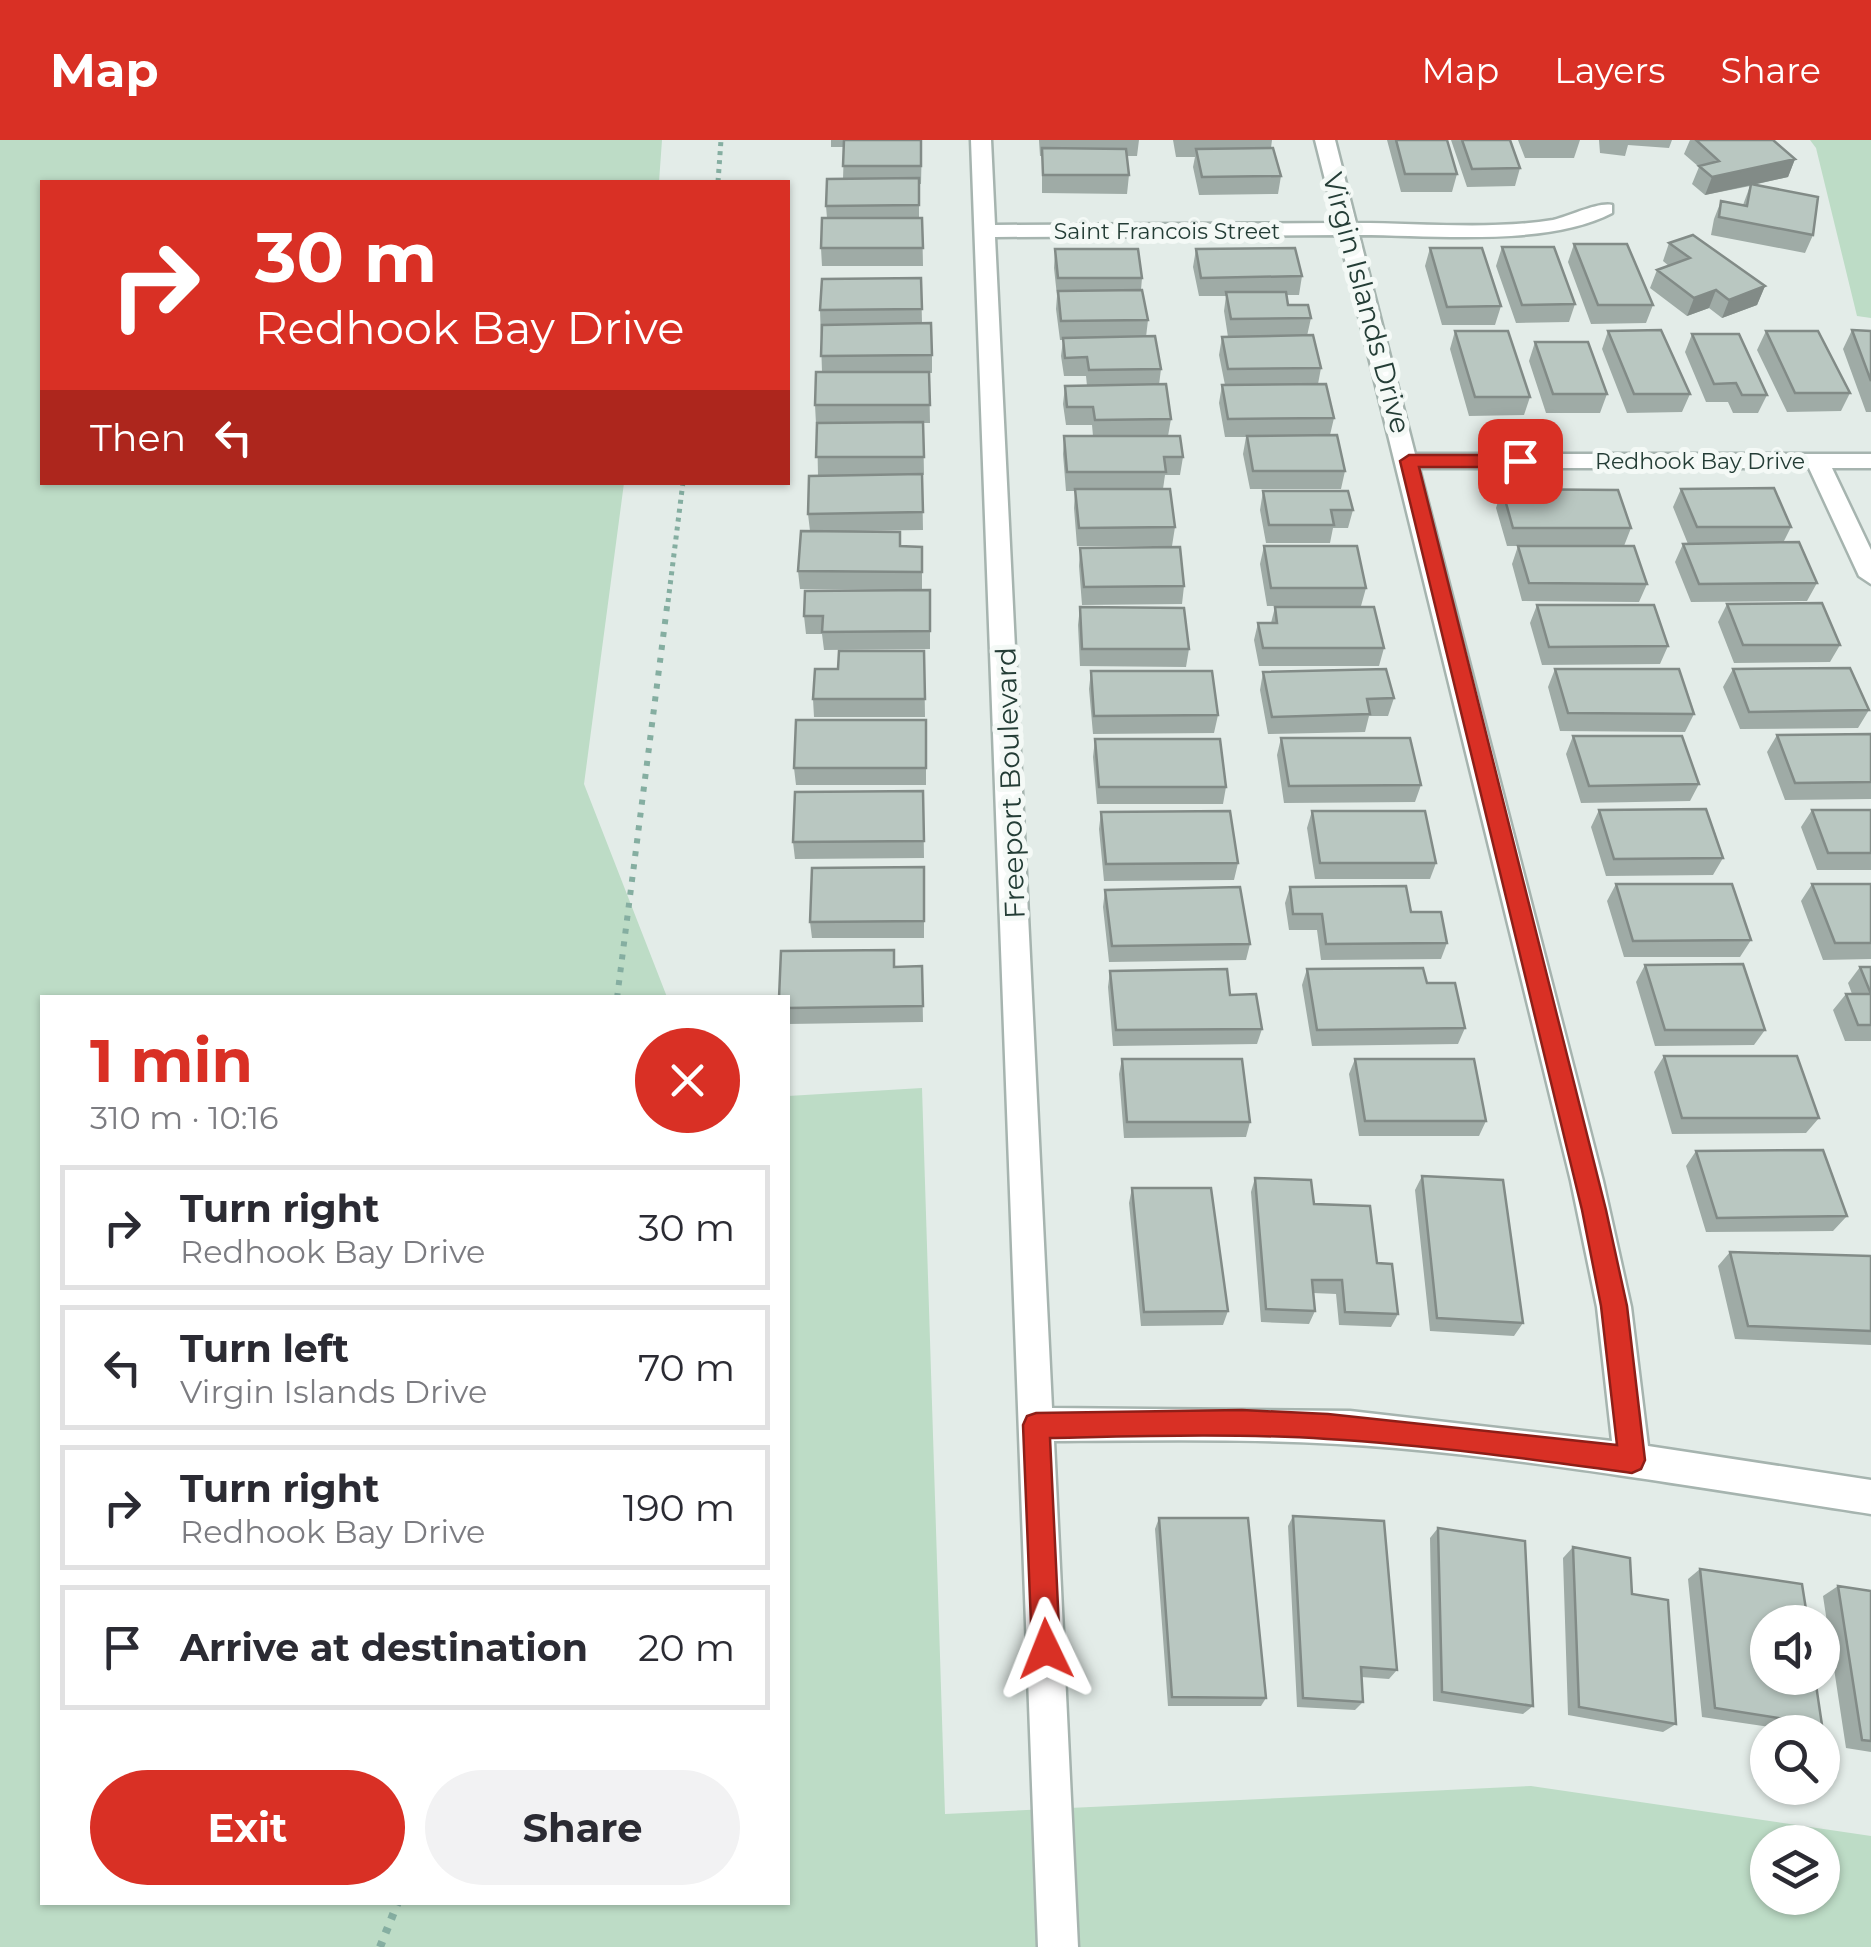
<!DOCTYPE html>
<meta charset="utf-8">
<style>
:root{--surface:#fff;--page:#f2f2f3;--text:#2b2b33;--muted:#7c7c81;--line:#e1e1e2;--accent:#d93025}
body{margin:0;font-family:Montserrat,sans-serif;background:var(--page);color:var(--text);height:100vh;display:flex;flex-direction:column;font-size:38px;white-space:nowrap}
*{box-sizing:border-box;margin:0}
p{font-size:32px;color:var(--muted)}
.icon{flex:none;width:55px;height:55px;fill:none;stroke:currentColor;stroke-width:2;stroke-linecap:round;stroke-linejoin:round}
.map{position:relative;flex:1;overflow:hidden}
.sheet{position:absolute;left:40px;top:855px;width:750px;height:910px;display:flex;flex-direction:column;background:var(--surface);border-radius:0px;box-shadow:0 2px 8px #0004}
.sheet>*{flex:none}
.guide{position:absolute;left:40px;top:40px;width:750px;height:305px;border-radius:0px;box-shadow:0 2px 8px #0004;background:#d93025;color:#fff;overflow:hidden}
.tools{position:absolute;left:1750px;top:1465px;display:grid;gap:20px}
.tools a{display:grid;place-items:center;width:90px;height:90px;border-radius:50%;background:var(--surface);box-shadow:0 2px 8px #0004;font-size:50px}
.pin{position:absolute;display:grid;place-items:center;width:85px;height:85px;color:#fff;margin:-42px;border-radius:20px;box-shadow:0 5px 15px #0006}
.me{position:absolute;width:110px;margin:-55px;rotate:358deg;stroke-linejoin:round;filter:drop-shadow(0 0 8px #0008)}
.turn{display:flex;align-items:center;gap:35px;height:210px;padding:0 50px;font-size:45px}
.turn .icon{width:130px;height:130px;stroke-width:2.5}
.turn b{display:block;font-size:70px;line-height:85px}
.then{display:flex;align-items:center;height:95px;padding:0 50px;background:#0003;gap:20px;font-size:38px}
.round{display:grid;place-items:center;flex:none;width:105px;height:105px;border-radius:52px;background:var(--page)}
.overview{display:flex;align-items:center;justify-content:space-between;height:170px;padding:0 50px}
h1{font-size:60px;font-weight:700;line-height:75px;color:var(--accent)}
.button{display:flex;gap:20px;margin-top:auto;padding:20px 50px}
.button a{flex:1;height:115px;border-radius:60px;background:var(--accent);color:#fff;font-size:40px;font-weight:700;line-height:115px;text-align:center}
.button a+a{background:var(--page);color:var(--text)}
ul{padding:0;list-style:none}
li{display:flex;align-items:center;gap:30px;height:125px;margin:0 20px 15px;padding:0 30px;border:5px solid var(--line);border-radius:0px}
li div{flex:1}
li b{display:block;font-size:38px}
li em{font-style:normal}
header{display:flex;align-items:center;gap:60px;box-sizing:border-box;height:140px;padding:0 50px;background:var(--accent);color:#fff}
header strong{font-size:48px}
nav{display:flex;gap:55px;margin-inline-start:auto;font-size:35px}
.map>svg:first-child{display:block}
.green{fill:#bddcc6;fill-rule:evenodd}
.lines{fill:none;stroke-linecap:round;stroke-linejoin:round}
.minor-casing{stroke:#a6b4af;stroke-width:5}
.path-far2{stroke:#85aea1;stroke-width:5;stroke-dasharray:4 5;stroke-linecap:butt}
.path-far1{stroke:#85aea1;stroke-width:6;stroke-dasharray:5 8;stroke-linecap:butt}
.path{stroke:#85aea1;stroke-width:8;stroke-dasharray:6 9;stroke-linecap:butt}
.minor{fill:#fff;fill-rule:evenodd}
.wall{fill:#9faba6}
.shaded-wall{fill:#828b87}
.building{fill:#b9c7c1;stroke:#828b87;stroke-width:2.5}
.route{fill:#d93025;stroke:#8d1f18;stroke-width:2.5}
.labels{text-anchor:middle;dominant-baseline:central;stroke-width:10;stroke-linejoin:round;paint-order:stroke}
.far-street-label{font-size:22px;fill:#243d36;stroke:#f4f9f6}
.street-label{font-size:28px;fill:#243d36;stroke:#f4f9f6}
</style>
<header>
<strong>Map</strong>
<nav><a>Map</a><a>Layers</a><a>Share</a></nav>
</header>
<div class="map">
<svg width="1871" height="1807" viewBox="0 0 1871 1807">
<rect width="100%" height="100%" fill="#e3ece8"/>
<path class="green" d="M0 0H662L659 42H42V342L624 343 584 644 667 857 42 858V1762H788V956L922 948 945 1674 1531 1646 1871 1696V1807H0ZM1768 1702H1822V1758H1768Z
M1810 0H1871V178L1857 176 1816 8Z"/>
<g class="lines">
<defs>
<path id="minor" d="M971 0H991L995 85 1336 83 1315 0H1335L1356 83C1416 83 1494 90 1553 80 1570 76 1598 62 1612 65V73C1547 107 1433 95 1359 95L1415 314H1871V328H1832L1871 410V444L1859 436 1809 328H1419L1603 1041 1631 1167 1648 1306 1871 1340V1374C1713 1350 1555 1322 1396 1308 1282 1298 1168 1300 1054 1301L1078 1807H1038ZM1339 95 1571 1041 1597 1167 1612 1301 1350 1271 1052 1268 995 97Z"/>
</defs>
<use href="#minor" class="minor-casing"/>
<path class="path-far2" d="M718 42 721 0
M668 462 683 342"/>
<path class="path-far1" d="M617 858 668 459"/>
<path class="path" d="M380 1807 398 1762"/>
<use href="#minor" class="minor"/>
</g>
<path class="wall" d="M831 0H922L921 44H919V78H922L923 126H822L821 108 827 78 826 66 843 39 844 7H831Z
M1039 0H1139L1137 16H1127L1129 35 1127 54 1042 53V16H1040Z
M1173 0H1272L1271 8 1281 36 1278 54 1199 55 1193 27 1195 17H1176Z
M1387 0H1447L1457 34 1452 52H1401Z
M1451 0H1510L1520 28 1515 46 1467 47Z
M1518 0H1580L1574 18H1525Z
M1599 0H1672L1669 8 1628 5 1625 16 1600 13Z
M1690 0H1773L1795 19 1788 37 1753 45 1813 95 1805 113 1711 95 1714 79 1721 61 1743 65 1750 46 1705 55 1692 44 1699 27 1684 14Z
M1669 103 1765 146 1757 165 1722 178 1709 168 1687 176 1650 148 1657 130 1669 126 1663 121Z
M1574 104 1653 165 1646 183 1591 184 1568 122Z
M1502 107 1575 164 1569 182 1516 183 1496 126Z
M1430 108 1501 166 1495 185H1442L1425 126Z
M1055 109 1142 138 1141 150 1148 180 1146 197 1161 229 1159 245 1171 279 1168 296 1183 317 1180 335H1165L1163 349 1175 387 1172 406H1077L1074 368 1075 351H1066L1063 314 1064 296H1093L1092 285H1066L1063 264 1065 246H1087L1086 236H1064L1061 216 1063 200H1060L1056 169 1057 156 1054 128Z
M1196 109 1302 136 1299 155H1286L1288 165 1311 178 1307 196 1321 228 1318 244 1334 278 1330 295 1345 331 1341 349H1250L1243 314 1246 297H1225L1219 263 1222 245H1225L1219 215 1222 197H1228L1224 171 1226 156H1199L1193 127Z
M921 138 922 183 932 215V233H929L930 283H923L924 335H922L923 390 850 391 901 406 922 407V450H930V509L824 510 822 494H806L804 476 917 450 800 449 798 431 810 391 808 374 818 336 817 284H816L815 265 822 232 820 170Z
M1852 190 1871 191V272H1866L1843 209Z
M1455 191 1530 257 1524 275 1469 276 1450 209Z
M1608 191 1690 254 1682 272 1627 273 1602 209Z
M1766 191 1850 253 1841 271 1787 272 1757 210Z
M1692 194 1767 255 1758 273H1733L1728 262H1706L1685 212Z
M1535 202 1607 254 1600 273H1546L1529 221Z
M1502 349 1631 388 1624 406 1647 444 1639 462 1522 461 1512 424 1518 406H1507L1496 368Z
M1681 349 1791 387 1783 403 1817 443 1807 461 1691 462 1675 422 1683 404H1688L1673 367Z
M1263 351 1353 370 1348 388H1333L1330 403H1266L1260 370Z
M1264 406 1366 448 1361 466H1267L1260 424Z
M1080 408 1184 446 1182 464 1082 465 1079 426Z
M1727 464 1840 505 1830 522 1734 523 1718 482Z
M1537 465 1668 506 1660 524 1542 525 1530 483Z
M1080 467 1189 509 1186 527 1080 526 1078 485Z
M1275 467 1384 508 1379 526H1259L1254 500 1258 483H1271Z
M924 511 925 577H814L813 559 838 529Z
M1555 529 1694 574 1685 592 1560 591 1548 547Z
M1733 529 1869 570 1858 588 1740 589 1723 547Z
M1091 531 1218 575 1214 593 1093 594 1089 549Z
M1263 532 1394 558 1388 576H1369L1365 592 1268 594 1260 550Z
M926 580V645H796L794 628Z
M1871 594V659L1785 660 1767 612 1777 595Z
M1573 596 1699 644 1690 661 1581 663 1566 614Z
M1281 598 1421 645 1415 662 1284 663 1277 615Z
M1095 599 1226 647 1223 664H1097L1093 617Z
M923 651 924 718 795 719 793 702Z
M1599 670 1723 718 1713 735 1606 736 1591 687Z
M1812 670H1871V730H1817L1801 687Z
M1312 671 1436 723 1430 739H1315L1307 688Z
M1101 672 1238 723 1234 740 1104 741 1099 689Z
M924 727V798H812L810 782Z
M1616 744 1751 800 1740 817H1624L1607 761Z
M1812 744H1871V819L1823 820 1801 761Z
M1290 747 1411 772 1447 803 1441 819 1321 820 1317 790H1289L1285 763Z
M1105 750 1250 804 1246 820 1109 822 1103 767Z
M1645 825 1765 890 1754 905 1655 906 1636 842Z
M922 826 923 882 788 884V858L895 827Z
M1860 827H1871V901H1845L1833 870 1846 854H1852L1848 843Z
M1307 829 1427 843 1465 888 1458 904 1312 906 1302 845Z
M1110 831 1230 855 1262 889 1257 904 1113 906 1108 847Z
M1664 916 1819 978 1806 993 1672 994 1654 932Z
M1122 919 1250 982 1246 997 1124 998 1119 934Z
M1355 919 1486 981 1479 996H1359L1349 934Z
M1696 1011 1847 1076 1833 1091 1706 1092 1686 1026Z
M1422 1036 1523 1183 1514 1196 1430 1191 1415 1050Z
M1255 1038 1314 1064 1377 1123 1398 1174 1391 1187 1339 1185 1336 1154 1313 1153 1315 1171 1309 1184 1261 1182 1251 1052Z
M1132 1048 1228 1171 1223 1185 1141 1186 1129 1063Z
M1730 1112 1871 1116V1205L1735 1199 1718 1126Z
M1293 1376 1397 1530 1389 1539 1361 1537 1363 1562 1355 1570 1297 1567 1288 1386Z
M1159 1378 1266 1558 1261 1566H1168L1155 1389Z
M1438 1388 1533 1566 1523 1574 1433 1561 1430 1398Z
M1573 1407 1632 1454 1676 1584 1663 1592 1568 1575 1563 1418Z
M1700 1429 1822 1585 1808 1592H1804L1702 1577 1688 1439Z
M1838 1446 1871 1451V1612L1846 1608 1823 1456Z"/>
<path class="shaded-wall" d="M1795 19 1788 37 1705 55 1712 37Z
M1765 146 1757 165 1722 178 1729 160Z
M1716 150 1709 168 1687 176 1694 158Z"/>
<path class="building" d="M844 0H921V26H843Z
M1396 0H1447L1457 34H1405Z
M1462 0H1510L1520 28 1472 29Z
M1696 0H1773L1795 19 1712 37 1699 26 1719 21Z
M1042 8 1126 9 1129 35H1043Z
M1273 8 1281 36 1202 37 1196 9Z
M919 38V65L826 66 827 39Z
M1751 44 1818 57 1813 95 1719 77 1721 61 1747 66Z
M822 78H922L923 108H821Z
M1693 95 1765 146 1729 160 1716 150 1694 158 1657 130 1690 118 1669 103Z
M1574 104H1627L1653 165H1598Z
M1502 107H1554L1575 164 1522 165Z
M1295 108 1302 136 1201 138 1196 109Z
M1430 108H1482L1501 166 1447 167Z
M1055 109H1138L1142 138H1058Z
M921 138 922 169 820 170 822 139Z
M1142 150 1148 180 1061 181 1058 151Z
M1226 152H1286L1288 165H1308L1311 178 1231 179Z
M931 183 932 215 821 216 822 185Z
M1661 190 1690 254H1634L1608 191Z
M1852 190 1871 191V241Z
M1455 191H1508L1530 257H1475Z
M1766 191H1818L1850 253H1795Z
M1692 194H1739L1767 255H1742L1736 243 1714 244Z
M1313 195 1321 228 1228 229 1222 197Z
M1155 196 1161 229 1089 230 1087 217 1065 218 1063 198Z
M1535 202H1588L1607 254H1553Z
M816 232H929L930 265H815Z
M1166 244 1171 279 1095 280 1093 267H1067L1065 246Z
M1326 244 1334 278 1228 279 1222 245Z
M923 282 924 317H816L817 283Z
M1337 295 1345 331H1253L1247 296Z
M1064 296H1180L1183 317H1164L1166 332H1067Z
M922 334 923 372 808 374 809 336Z
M1774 348 1791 387H1697L1681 349Z
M1075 349H1170L1175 387 1079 388Z
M1502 349 1618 350 1631 388H1513Z
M1263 351H1348L1353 370H1331L1334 385H1269Z
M801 391 900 392V406L922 407V432L798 431Z
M1799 402 1817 443 1699 444 1683 404Z
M1264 406H1357L1366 448H1271Z
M1518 406H1634L1647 444 1529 443Z
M1180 407 1184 446 1084 447 1080 408Z
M930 450V491L822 492 823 476H804L805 451Z
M1822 463 1840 505H1743L1727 464Z
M1537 465H1654L1668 506 1549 507Z
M1080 467 1184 468 1189 509H1082Z
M1275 467H1374L1384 508H1263L1258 483H1277Z
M839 511H924L925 559H813L815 529H838Z
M1850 528 1869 570 1749 572 1733 529Z
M1386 529 1394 558 1367 559 1370 574 1272 577 1263 532Z
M1555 529H1679L1694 574 1568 573Z
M1091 531H1212L1218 575 1094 576Z
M796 580H926V628H794Z
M1871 594V642L1795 643 1777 595Z
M1573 596H1682L1699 644 1589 646Z
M1281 598H1410L1421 645 1289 646Z
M1095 599H1220L1226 647H1099Z
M923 651 924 701 793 702 795 652Z
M1706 669 1723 718 1614 719 1599 670Z
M1812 670H1871V713H1828Z
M1230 671 1238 723 1106 724 1101 672Z
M1312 671H1425L1436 723H1320Z
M924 727V781L810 782 812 728Z
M1616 744H1732L1751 800 1633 801Z
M1812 744H1871V803H1835Z
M1406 746 1411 772H1441L1447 803 1326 804 1322 774H1293L1290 747Z
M1240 747 1250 804 1112 806 1105 750Z
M894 810V827L922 826 923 866 788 868V858H779L781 811Z
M1743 824 1765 890H1665L1645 825Z
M1860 827H1871V885H1858L1846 854H1871Z
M1423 828 1427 843H1455L1465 888 1317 890 1307 829Z
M1227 829 1230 855 1256 854 1262 889 1116 890 1110 831Z
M1664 916H1797L1819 978H1682Z
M1122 919H1242L1250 982H1127Z
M1355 919H1474L1486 981H1365Z
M1823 1010 1847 1076 1717 1078 1696 1011Z
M1422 1036 1503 1040 1523 1183 1437 1178Z
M1255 1038 1311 1040 1314 1064 1370 1066 1377 1123 1392 1124 1398 1174 1345 1172 1342 1140H1312L1315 1171 1266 1169Z
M1132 1048H1211L1228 1171 1144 1172Z
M1730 1112 1871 1116V1191L1748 1186Z
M1293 1376 1384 1381 1397 1530 1361 1527 1363 1562 1303 1558Z
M1159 1378H1248L1266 1558 1172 1557Z
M1438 1388 1525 1401 1533 1566 1442 1552Z
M1573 1407 1630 1418 1632 1454 1668 1460 1676 1584 1579 1567Z
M1700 1429 1802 1444 1808 1482H1768V1538H1815L1822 1585 1715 1568Z
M1838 1446 1871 1451V1601L1862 1600Z"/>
<path class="route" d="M1409 315H1520L1529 321 1520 327H1419L1606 1070 1627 1166 1645 1320 1641 1329 1632 1333C1530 1319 1429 1305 1327 1299 1235 1293 1142 1296 1050 1298L1060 1509 1056 1519 1046 1523 1036 1519 1032 1509 1023 1285 1027 1276 1036 1273 1242 1270 1328 1274 1617 1305 1601 1166 1582 1070 1400 321Z"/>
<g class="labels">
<g class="far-street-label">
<text x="1167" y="91">Saint Francois Street</text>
<text x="1700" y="321">Redhook Bay Drive</text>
</g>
<g class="street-label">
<text transform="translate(1367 163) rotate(75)">Virgin Islands Drive</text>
<text transform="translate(1010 643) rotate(-92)">Freeport Boulevard</text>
</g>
</g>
</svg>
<div class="tools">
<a><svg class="icon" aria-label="sound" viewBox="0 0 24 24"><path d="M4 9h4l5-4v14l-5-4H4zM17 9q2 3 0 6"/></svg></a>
<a><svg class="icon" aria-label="search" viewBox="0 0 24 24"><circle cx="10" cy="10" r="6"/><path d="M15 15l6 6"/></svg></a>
<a><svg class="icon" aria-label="layers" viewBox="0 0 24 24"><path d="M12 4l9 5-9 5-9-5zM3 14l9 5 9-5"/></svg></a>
</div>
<div class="pin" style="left:1520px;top:321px;background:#d93025"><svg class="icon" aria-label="arrive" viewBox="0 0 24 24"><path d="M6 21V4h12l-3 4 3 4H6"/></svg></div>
<svg class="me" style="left:1046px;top:1509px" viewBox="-20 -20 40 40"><path d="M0-17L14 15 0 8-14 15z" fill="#d93025" stroke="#fff" stroke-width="4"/></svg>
<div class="guide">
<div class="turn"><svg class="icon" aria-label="right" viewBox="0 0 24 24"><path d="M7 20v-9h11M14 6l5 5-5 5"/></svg><div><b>30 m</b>Redhook Bay Drive</div></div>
<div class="then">Then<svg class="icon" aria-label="left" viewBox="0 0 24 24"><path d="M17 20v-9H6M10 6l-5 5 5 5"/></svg></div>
</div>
<section class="sheet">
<div class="overview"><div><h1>1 min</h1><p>310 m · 10:16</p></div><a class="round" style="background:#d93025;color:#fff"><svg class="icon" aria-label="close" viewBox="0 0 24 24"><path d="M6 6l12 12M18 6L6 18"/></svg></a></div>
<ul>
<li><svg class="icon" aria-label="right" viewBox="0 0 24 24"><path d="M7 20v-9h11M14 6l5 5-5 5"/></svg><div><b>Turn right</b><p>Redhook Bay Drive</p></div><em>30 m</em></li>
<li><svg class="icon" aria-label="left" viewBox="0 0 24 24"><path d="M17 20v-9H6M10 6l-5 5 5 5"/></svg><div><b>Turn left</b><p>Virgin Islands Drive</p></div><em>70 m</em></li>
<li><svg class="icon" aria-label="right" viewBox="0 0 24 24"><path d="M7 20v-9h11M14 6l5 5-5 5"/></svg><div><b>Turn right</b><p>Redhook Bay Drive</p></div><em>190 m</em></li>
<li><svg class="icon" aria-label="arrive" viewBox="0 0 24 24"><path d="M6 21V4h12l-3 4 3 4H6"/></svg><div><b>Arrive at destination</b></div><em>20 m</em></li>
</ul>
<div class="button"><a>Exit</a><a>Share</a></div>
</section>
</div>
